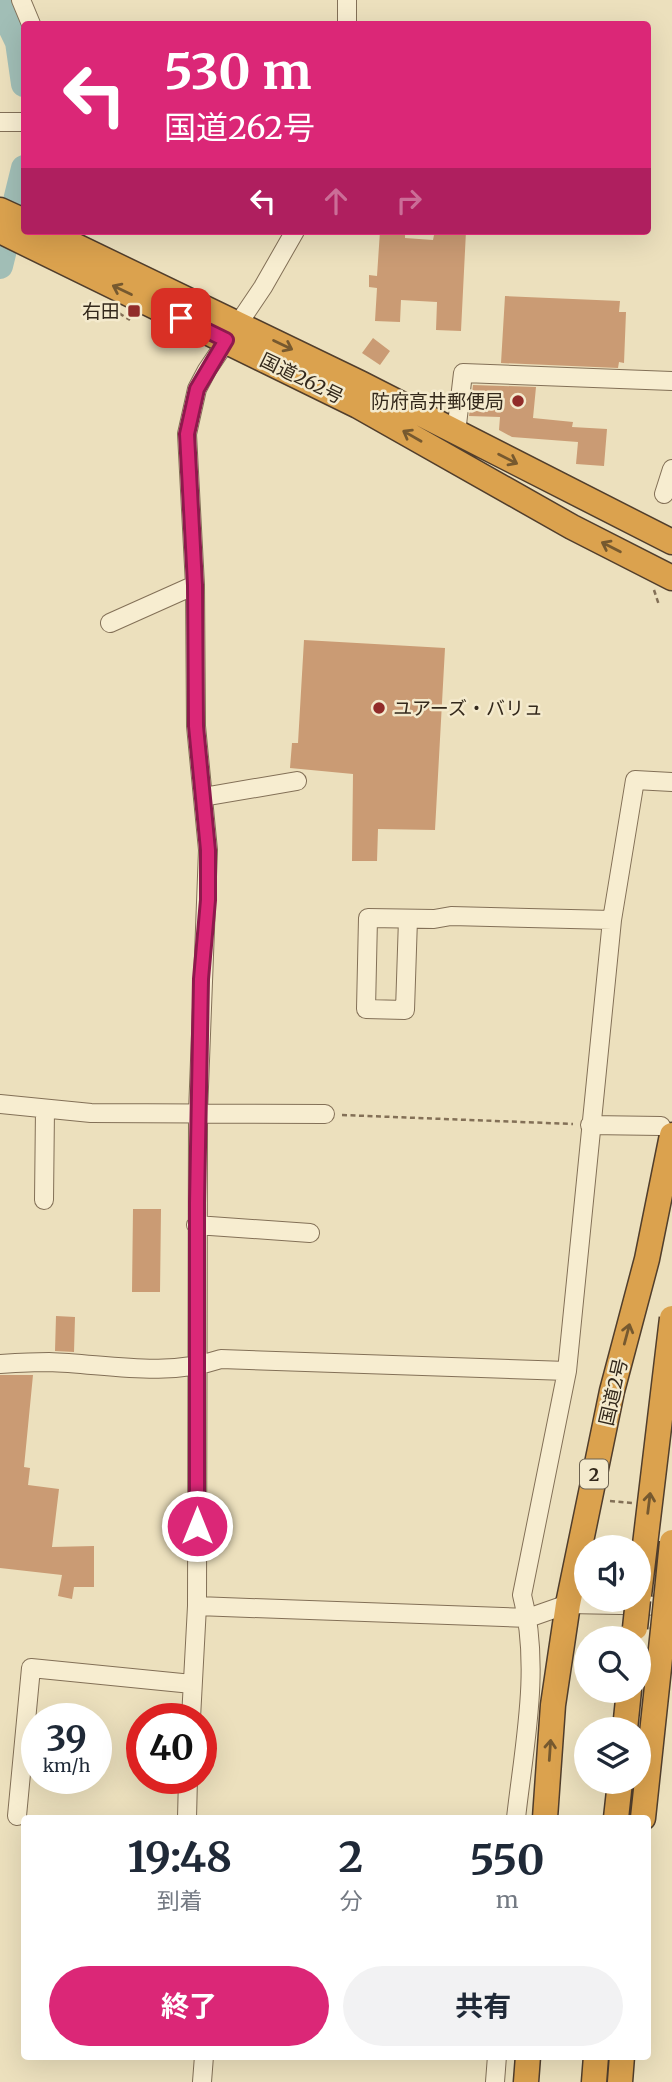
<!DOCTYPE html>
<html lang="ja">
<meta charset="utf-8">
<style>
:root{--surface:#fff;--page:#f2f2f3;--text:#1f2937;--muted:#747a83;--accent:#db2777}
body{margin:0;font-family:Merriweather,"Noto Sans JP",serif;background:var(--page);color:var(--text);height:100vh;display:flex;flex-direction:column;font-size:26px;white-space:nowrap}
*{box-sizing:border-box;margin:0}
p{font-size:23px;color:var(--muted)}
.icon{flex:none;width:38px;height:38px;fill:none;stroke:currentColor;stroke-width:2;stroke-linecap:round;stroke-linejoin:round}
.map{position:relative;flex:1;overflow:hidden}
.side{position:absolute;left:21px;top:1815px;width:630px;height:245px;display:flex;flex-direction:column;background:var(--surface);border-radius:7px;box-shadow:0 7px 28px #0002}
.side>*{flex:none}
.guide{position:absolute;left:21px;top:21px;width:630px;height:214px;border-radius:7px;box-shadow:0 7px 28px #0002;background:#db2777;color:#fff;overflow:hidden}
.controls{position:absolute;left:574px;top:1535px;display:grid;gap:14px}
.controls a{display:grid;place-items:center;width:77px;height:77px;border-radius:50%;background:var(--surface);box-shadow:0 7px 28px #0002;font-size:35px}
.speed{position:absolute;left:21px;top:1703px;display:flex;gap:14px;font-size:35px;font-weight:700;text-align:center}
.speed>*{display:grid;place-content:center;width:91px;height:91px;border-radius:50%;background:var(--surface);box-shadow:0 7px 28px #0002;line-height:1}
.speed small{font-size:18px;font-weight:400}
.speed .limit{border:10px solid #d22;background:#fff;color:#111}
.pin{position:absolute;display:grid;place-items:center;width:60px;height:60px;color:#fff;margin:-30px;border-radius:14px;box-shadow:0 4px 10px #0006}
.me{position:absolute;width:77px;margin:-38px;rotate:0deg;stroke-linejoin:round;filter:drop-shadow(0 0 5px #0008)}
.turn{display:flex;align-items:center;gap:24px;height:147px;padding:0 28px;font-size:32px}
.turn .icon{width:91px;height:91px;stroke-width:2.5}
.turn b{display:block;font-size:49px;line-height:60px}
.lanes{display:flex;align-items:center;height:66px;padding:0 28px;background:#0003;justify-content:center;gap:35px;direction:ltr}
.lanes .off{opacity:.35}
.eta{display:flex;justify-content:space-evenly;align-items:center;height:119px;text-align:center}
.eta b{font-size:42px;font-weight:700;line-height:49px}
.cta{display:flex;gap:14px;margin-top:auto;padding:14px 28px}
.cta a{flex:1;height:80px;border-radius:42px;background:var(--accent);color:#fff;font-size:28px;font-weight:700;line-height:80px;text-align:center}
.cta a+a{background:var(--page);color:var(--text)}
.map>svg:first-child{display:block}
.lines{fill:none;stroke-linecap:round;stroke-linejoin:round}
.river{stroke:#a1beb6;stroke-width:26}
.building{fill:#ca9b74}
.minor-casing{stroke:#837057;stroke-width:20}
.highway-casing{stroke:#513e2c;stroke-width:27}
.path{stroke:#837057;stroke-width:2.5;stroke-dasharray:5 3.5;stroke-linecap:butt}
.minor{stroke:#f7edd0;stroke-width:18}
.highway{stroke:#dba24e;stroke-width:24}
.highway-bridge-casing{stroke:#513e2c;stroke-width:27;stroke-linecap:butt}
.highway-bridge{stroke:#dba24e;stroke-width:24}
.oneway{stroke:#76592f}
.route-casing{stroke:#8e194d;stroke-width:18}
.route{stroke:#db2777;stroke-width:12}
.poi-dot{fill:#912c29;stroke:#f4eacd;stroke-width:2.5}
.labels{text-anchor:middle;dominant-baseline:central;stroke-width:5;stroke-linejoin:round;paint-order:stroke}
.shield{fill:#f4eacd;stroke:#6d6250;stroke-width:2}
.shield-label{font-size:18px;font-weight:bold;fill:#33281b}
.poi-label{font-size:19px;fill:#33281b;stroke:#f4eacd;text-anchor:end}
.street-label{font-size:19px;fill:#33281b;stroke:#f4eacd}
</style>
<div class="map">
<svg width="672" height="2082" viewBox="0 0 672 2082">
<rect width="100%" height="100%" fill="#ece0bd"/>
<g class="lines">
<path class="river" d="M0 5 18 42 24 84
M0 266 24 168"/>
</g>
<path class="building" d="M380 231H405V238L433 240 434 235H441V231H466L461 331 436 330 437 302 401 300 400 322 375 321 377 288 369 287V275L377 276Z
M505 296 620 301 619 312H626L624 363 619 362 618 368 501 363Z
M373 338 390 351 380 365 362 353Z
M473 385 536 387 533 418 573 422 572 427 607 429 604 466 576 464 578 442 512 437 499 430 500 417 469 416Z
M304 640 445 648 435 830 378 829 377 861H352L353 774 290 768 292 743H298Z
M133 1209H161L160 1292H132Z
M56 1316 75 1317 74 1352 55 1351Z
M0 1375H33L24 1467 30 1468 28 1485 59 1489 52 1547 94 1546V1587H74L72 1599 58 1596 62 1575 0 1568Z"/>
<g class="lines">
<defs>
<path id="minor" d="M21 0 31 24
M347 24V0
M0 122H24
M456 433 463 373 672 381
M664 494 672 469
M110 623 195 585
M203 797 297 781
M408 919 405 1010 366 1009 368 918 434 919 451 916 612 920
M0 1104 91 1113 325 1114
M590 1125 661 1126
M44 1200 45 1109
M196 1225 310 1233
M0 1364C16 1363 33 1362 49 1362 107 1364 164 1378 221 1359L567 1371
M197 1606 528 1618 568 1604 672 1606
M191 1718 197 1606 198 1113 208 850 196 726 195 585 187 434 197 389 207 370 263 287 295 231
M17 1816 31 1668 192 1684
M187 1818 188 1778
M516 1818C524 1746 541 1666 522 1595L567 1371 612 920 635 780 672 782
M202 2082 204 2056
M495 2082 497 2056"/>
<path id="highway" d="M0 210 24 221
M0 231 358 406 572 527 672 578
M45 231 360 383 672 542
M625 1729 629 1690
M545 1818 553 1705 568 1604 612 1391 647 1259 672 1135
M616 1818 620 1782
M643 1818 663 1630
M526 2082 528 2056
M594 2082 596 2056
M620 2082 622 2056"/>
</defs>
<use href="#minor" class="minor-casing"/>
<use href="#highway" class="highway-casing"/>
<path class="path" d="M112 309 130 320
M654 590 659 605
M342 1115 573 1124
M610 1501 632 1503"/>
<use href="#minor" class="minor"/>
<use href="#highway" class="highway"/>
<defs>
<path id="highway-bridge" d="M639 1595 672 1318
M635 1628 638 1600
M663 1630 672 1542"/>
</defs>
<use href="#highway-bridge" class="highway-bridge-casing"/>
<use href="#highway-bridge" class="highway-bridge"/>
</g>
<defs><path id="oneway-shaft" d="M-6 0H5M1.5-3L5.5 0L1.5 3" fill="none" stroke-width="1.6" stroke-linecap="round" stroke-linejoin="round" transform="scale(1.75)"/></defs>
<g class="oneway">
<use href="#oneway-shaft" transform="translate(122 290) rotate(-154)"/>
<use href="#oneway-shaft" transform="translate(283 345) rotate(26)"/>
<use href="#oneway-shaft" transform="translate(412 436) rotate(-150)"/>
<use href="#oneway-shaft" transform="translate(508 459) rotate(27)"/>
<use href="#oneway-shaft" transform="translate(611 547) rotate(-153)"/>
<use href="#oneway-shaft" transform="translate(627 1334) rotate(-75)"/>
<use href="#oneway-shaft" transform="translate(649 1503) rotate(-83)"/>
<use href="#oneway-shaft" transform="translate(550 1750) rotate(-86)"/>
</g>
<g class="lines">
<defs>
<path id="route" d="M181 318 226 340 197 389 187 434 195 585 196 726 208 850V900L201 979 197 1203V1526"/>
</defs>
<use href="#route" class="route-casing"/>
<use href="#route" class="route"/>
</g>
<g class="poi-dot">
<rect x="127" y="304" width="14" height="14" rx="3.5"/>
<circle cx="518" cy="401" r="7"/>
<circle cx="379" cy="708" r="7"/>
</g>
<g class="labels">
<rect class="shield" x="580" y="1459.5" width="28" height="29" rx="5"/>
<g class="shield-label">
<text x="594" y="1474">2</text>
</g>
<g class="poi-label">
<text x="120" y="311">右田</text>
<text x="504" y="401">防府高井郵便局</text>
<text x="393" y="708" text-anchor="start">ユアーズ・バリュ</text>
</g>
<g class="street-label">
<text transform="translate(302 378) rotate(26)">国道262号</text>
<text transform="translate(613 1392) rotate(-77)">国道2号</text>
</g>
</g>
</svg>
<div class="controls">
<a><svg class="icon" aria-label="sound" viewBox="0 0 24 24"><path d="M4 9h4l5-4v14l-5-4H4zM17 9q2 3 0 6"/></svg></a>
<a><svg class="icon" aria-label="search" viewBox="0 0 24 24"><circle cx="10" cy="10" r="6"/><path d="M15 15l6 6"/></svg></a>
<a><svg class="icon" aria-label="layers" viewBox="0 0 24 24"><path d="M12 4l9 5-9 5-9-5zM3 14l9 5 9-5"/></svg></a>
</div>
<div class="speed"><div>39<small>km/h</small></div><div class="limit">40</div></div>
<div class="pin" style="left:181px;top:318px;background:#d93025"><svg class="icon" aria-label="arrive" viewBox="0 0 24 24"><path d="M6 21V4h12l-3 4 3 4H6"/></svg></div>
<svg class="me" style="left:197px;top:1526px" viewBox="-20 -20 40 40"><circle r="17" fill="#db2777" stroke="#fff" stroke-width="3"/><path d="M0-11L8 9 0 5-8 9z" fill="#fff"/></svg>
<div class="guide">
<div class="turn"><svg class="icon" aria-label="left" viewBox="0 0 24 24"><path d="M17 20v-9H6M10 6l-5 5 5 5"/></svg><div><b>530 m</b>国道262号</div></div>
<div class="lanes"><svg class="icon" aria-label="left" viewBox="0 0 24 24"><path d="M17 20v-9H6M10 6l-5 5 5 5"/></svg><svg class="icon off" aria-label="ahead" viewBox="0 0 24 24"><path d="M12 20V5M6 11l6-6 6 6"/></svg><svg class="icon off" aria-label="right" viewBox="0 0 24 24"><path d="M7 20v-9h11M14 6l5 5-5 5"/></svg></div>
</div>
<section class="side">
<div class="eta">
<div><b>19:48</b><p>到着</p></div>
<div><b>2</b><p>分</p></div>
<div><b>550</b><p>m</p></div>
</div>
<div class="cta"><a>終了</a><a>共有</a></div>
</section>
</div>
